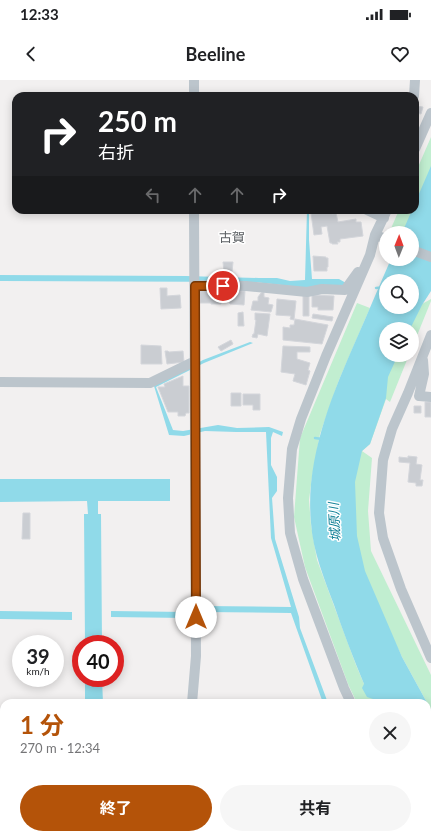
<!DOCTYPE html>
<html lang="ja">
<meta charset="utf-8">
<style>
:root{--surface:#fff;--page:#f6f6f6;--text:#202124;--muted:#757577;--accent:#b45309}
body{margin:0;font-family:Lato,"Noto Sans JP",sans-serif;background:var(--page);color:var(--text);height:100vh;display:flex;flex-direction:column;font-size:15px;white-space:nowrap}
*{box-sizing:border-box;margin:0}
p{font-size:13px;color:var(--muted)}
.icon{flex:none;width:22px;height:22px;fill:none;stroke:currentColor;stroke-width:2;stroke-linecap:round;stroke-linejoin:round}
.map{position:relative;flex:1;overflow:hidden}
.sheet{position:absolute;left:0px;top:619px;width:431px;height:140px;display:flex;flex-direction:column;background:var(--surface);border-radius:12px 12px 0 0;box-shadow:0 2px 10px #0003}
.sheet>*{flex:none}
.hud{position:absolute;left:12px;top:12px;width:407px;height:122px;border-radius:12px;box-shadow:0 2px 10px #0003;background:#202124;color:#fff;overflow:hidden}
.needle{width:26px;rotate:1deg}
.controls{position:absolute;left:379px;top:146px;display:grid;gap:8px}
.controls a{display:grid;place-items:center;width:40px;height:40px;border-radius:50%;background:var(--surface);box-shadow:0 2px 10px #0003;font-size:20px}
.speed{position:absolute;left:12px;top:555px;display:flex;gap:8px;font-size:20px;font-weight:700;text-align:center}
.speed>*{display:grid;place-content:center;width:52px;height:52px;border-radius:50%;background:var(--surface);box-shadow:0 2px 10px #0003;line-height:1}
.speed small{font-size:10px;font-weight:400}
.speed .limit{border:6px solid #d22;background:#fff;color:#111}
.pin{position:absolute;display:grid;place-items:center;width:34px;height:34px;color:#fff;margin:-17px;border:2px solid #fff;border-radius:50%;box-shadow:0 1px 4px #0007}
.me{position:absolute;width:44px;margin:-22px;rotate:0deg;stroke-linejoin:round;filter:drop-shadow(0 0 3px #0008)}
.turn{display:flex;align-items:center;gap:14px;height:84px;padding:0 20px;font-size:18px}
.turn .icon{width:52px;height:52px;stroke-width:2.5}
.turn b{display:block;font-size:28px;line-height:34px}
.lanes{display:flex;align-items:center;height:38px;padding:0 20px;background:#0003;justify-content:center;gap:20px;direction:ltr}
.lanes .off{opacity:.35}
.round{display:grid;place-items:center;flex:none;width:42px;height:42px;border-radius:21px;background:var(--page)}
.head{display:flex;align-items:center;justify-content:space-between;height:68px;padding:0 20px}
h1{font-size:24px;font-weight:700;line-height:30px;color:var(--accent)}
.cta{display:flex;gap:8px;margin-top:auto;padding:8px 20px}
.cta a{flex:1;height:46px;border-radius:24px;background:var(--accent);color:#fff;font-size:16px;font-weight:700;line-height:46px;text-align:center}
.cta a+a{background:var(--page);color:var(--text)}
.status{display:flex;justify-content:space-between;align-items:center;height:28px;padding:0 20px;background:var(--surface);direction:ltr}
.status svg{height:11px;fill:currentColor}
header{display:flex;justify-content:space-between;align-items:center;height:52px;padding:0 20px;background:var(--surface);font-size:18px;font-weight:700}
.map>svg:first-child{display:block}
.green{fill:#c1eed0}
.water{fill:#90dae9;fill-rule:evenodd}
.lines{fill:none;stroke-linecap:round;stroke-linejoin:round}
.stream{stroke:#90dae9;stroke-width:2.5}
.canal{stroke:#90dae9;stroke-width:9}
.building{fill:#cacdd2;stroke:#d4d6db}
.minor{stroke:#bcc5cc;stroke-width:10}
.route-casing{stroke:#753606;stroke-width:10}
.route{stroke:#b45309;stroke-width:7}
.labels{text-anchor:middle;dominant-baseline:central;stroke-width:3;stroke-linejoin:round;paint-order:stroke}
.neighbourhood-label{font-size:13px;fill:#5d6165;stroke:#fff}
.water-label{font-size:13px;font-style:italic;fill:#128197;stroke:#fff}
</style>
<div class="status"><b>12:33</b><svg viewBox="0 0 49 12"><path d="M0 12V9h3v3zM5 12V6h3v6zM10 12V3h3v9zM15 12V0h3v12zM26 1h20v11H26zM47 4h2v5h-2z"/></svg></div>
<header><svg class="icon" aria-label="back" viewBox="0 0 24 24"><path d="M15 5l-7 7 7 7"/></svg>Beeline<svg class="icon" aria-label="heart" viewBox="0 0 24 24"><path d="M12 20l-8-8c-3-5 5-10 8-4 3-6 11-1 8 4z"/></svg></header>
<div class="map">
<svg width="431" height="759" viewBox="0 0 431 759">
<rect width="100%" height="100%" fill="#f2f0f0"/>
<path class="green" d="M431 57V102L405 153H389L399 130H415V94Z
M431 211 422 224 431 219V221L412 268V249H403Z
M357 223 370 228 339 300 320 354 312 397 309 420 311 445 317 480 356 585 364 604 377 623H357L348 604 305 487 294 437 300 358Z
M389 275H409L390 322 386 319 370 364 362 371 372 378 368 431 371 471 431 595V630L402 577 361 491 346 395Z"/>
<path class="water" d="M431 86V211L422 225 410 249H386V275H398L388 297 386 318 370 364 362 371 355 402 357 456 365 491 402 577 431 630V729L427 722V623H375L373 619 367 617 362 608 364 604C353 578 343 551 334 525 324 498 313 472 311 443 305 380 331 317 356 260 368 233 379 206 391 179H412V153H402L412 130H415V123ZM386 201H412V227H386Z
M307 130H311L309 131V160L312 199H339L346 203 342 207 309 208 254 202 0 201V195L186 196 259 198H277L290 201 305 200Z
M250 262 253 263 204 283 156 307 173 350 183 351 218 345 237 348 269 347 283 352 282 356 273 352 271 358V385L277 397V411L272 418 275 459 299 537 300 548 328 623H323L291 533 203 532 186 538 111 537V531L185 532 202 526 291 527 271 458 266 352H236L205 351 184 356 169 355 154 306 203 280Z
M0 399H170V421H98V434H101L102 564H85L84 434H88L87 421 0 422Z
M0 531 72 532V540L0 539Z
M85 598H102L103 623H85Z"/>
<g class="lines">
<path class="stream" d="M376 208 386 207
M315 358 322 359"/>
<path class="canal" d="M265 759V755"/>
</g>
<path class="building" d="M416 26 423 27 421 34 415 33Z
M331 130 332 134 336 133 338 142 356 139V142H361L363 156 340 159V162H337L338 164H332V163H330L327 146 321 147 322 154 314 155 311 133Z
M313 176 326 177V178H328V187H327V191H314Z
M223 182H233L232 192H224Z
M160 208H167V216L180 215 181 228 161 229Z
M200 210H221V224H211V223H200Z
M228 211H245L244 225 230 224 229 221H225Z
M264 212V217L269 218 268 224 273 225 271 232 251 230 253 221H258V217L261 213Z
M312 215 334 216 333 230H318V227H312Z
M303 216H309V236H303Z
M277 219 296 221 294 240 290 239 291 236 276 235Z
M243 232 244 246H238V233Z
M255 233 270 234 267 256 258 254 257 258 252 257 253 254H254L256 240H255Z
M313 234 333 237 332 241 312 238Z
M295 239 328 245 322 264 283 260V247L290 248V245H294Z
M231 260 233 264 221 271 218 267Z
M141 265 161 266 162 284H141Z
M283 266 310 267V272H297V279L310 283 308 290 310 291 306 305 293 301 295 294 281 292Z
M165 271H168L169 272 183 271 184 282 167 284Z
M183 296V306H189V333H186L185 336H178V332H168L158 307H165L164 304Z
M231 313H241V326H231Z
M243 314H260V330H253V325H243Z
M425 322H431V337H425Z
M414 326H421V333H414Z
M408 376 417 377 416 384 422 385 420 400H423L422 406H416V403L408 402 410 383 399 382V377L408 378Z
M23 433H30V459H22Z
M0 739H4V750L0 751Z
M29 755H52V759H37V758L29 759Z
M105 755H120V759H101H105Z
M126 755H142L143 759H126Z"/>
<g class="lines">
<path class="minor" d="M194 0V16
M414 16 415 0
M415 69 431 33
M367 130 384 138
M375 155 386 159
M412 170 431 177
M195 205 246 206 307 212 322 209 345 210 358 192
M431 255 408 313 392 349 383 380 379 433 383 458 401 509 431 578
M423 280 424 294 419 316 431 317
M0 302 150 303 195 281
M192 623 196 576 194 130
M351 623 344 608 303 499 290 453 288 418 292 369 301 339 326 276 370 175 375 155 387 130
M65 755 66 759
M418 755 420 759
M180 759V755
M276 759V755"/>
</g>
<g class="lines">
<defs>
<path id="route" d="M196 537 195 206H223"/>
</defs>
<use href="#route" class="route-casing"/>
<use href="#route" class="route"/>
</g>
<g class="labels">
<g class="neighbourhood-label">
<text x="232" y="157">古賀</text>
</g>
<g class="water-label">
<text transform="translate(334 442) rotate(-93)">城原川</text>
</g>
</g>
</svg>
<div class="controls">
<a><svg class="needle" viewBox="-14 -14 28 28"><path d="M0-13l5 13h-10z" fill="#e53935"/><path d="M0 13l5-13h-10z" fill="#757577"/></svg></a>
<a><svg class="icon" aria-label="search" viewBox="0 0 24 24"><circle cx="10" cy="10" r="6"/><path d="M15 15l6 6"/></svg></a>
<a><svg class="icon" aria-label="layers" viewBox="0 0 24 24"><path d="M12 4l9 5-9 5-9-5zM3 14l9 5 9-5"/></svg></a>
</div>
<div class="speed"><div>39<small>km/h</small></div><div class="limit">40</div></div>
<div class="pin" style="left:223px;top:206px;background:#d93025"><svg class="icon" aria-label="arrive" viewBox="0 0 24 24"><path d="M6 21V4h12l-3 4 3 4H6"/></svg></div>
<svg class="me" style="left:196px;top:537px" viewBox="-20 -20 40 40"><circle r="19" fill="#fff"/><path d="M0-13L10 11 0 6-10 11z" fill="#b45309"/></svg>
<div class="hud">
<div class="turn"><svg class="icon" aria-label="right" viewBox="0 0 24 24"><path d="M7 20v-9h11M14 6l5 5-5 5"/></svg><div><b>250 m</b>右折</div></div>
<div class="lanes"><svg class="icon off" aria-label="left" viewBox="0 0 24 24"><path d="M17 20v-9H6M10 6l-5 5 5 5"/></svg><svg class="icon off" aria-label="ahead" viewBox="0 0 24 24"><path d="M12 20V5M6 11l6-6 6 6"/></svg><svg class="icon off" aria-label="ahead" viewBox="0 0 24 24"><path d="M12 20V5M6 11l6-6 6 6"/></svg><svg class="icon" aria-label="right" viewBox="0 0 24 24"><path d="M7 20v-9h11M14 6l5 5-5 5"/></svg></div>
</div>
<section class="sheet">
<div class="head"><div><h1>1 分</h1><p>270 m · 12:34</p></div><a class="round"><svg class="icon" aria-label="close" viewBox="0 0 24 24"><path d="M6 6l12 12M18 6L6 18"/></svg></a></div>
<div class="cta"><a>終了</a><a>共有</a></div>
</section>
</div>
